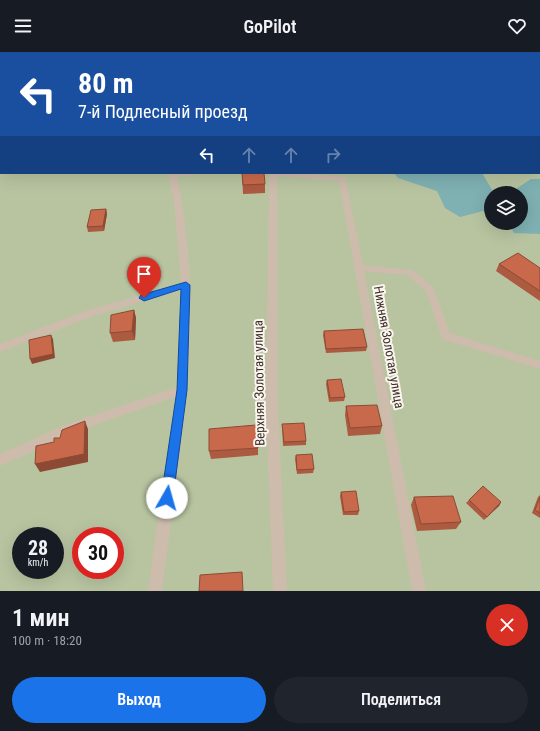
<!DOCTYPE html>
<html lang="ru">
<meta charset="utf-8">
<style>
:root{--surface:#171b24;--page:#20242c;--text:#f1f3f6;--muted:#9ea1a6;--accent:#1a73e8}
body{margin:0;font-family:"Roboto Condensed",sans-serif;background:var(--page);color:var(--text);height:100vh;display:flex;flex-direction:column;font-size:15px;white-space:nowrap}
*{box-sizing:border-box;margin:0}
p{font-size:13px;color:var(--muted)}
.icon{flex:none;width:22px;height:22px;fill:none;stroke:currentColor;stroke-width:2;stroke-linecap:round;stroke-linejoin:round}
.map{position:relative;height:539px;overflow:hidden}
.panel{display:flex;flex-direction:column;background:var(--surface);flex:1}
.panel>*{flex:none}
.banner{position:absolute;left:0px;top:0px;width:540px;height:122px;box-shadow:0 4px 16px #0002;background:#1a4fa0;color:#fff;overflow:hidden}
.buttons{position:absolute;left:484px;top:134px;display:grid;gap:8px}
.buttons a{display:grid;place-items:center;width:44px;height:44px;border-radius:50%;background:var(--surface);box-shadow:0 4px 16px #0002;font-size:20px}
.speed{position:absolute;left:12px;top:475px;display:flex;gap:8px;font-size:20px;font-weight:700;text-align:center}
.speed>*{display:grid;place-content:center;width:52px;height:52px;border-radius:50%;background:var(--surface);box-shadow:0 4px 16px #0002;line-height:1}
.speed small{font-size:10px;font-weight:400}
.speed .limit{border:6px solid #d22;background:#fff;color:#111}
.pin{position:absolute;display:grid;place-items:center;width:34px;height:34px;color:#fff;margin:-41px -17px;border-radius:50% 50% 50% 0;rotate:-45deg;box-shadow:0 0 4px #0007}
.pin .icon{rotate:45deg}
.me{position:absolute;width:44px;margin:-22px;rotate:7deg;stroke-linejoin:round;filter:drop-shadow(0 0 3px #0008)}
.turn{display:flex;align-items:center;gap:14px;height:84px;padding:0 12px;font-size:18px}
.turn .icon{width:52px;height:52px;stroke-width:2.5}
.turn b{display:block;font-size:28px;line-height:34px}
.lanes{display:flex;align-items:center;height:38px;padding:0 12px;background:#0003;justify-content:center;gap:20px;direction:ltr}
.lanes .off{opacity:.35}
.round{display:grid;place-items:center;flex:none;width:42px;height:42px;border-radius:21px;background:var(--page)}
.summary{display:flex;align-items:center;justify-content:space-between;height:68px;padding:0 12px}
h1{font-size:24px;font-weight:600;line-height:30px}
.cta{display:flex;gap:8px;margin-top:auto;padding:8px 12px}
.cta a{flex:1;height:46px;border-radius:24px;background:var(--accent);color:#fff;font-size:16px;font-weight:600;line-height:46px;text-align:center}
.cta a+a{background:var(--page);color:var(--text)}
header{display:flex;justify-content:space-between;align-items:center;height:52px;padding:0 12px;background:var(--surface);font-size:18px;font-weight:600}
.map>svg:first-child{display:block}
.green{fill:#b8c4a0;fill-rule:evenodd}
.water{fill:#7fb0b2}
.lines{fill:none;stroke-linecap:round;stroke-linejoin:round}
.stream{fill:#7fb0b2;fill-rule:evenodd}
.minor{fill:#cdbbac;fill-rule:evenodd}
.wall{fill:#ac5a40}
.shaded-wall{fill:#8c4a34}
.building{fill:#c8694b;stroke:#8c4a34}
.route{fill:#1a73e8;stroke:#114b97}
.labels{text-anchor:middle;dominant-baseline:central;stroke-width:4;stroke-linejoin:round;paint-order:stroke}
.street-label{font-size:13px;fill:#3b302b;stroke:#fbf5ee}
</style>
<header><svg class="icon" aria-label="menu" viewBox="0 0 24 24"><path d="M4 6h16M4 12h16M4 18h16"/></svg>GoPilot<svg class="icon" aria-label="heart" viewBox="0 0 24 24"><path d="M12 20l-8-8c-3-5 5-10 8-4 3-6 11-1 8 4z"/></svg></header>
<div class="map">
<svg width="540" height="539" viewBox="0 0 540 539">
<rect width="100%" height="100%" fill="#f4ebe1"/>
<path class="green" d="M88 0H540V539H0V7L1 121H539V1H75ZM491 141H521V171H491ZM21 484H55V518H21ZM81 484H115V518H81Z"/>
<path class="water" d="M394 121H482L494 141H491V161L483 159 460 165 445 156 437 139 398 126Z
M531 127H540V182L514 181 508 171H521V141H510Z"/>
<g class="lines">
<path class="stream" d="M0 78H1V80H0Z"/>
<path class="minor" d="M178 0H184V1H178Z
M419 0H425V1H419Z
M516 0H529L530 1H517Z
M539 1H540V5H539Z
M539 68H540V72H539Z
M0 119 1 121H5L4 123H0Z
M168 121H195L191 123 177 125C207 261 179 402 162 539H148L175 345 75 380 0 414V402L67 372 177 335 181 238 91 265 0 300V292L85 259 181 231 174 149Z
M266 121H297L345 125 363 213 412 218 433 235 450 281 540 309V317L442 287 426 239 407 223 364 219 426 539H412L339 129 277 124 278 357 287 539H273L266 357 269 123Z"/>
</g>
<path class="wall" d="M242 121 265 132V141L243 142Z
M106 157 107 162 104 179 88 180 87 175Z
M499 212 540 216V249L496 219Z
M134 258 136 266 135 288 113 290 110 281Z
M324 279 367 295 366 299 326 301 323 283Z
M327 328 345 345 344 349 329 350 326 332Z
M346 354 382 374 380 382 348 384 345 363Z
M282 372 306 389V393L283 394Z
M258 396V403L211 407 209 399Z
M296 403 314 417 313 421 297 422 295 407Z
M341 440 359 459 358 463H343L340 444Z
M540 443V466L532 461 538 445Z
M414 445 461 470 456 477 417 479 411 453Z
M469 448 501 450 499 454 484 468 466 451Z"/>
<path class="shaded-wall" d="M106 157 107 162 104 179 103 174Z
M134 258 136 266 135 288 132 279Z
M51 283 53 287 55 306 32 312 30 307Z
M85 369 88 377V410L40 420 35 412Z
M501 450 499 454 484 468 487 465Z"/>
<path class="building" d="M118 0H136V1H117Z
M202 0H250V1H202Z
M242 121H264L265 132 243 133Z
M106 157 103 174 87 175 91 158Z
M518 201 540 216V239L499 212Z
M134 258 132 279 110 281 111 263Z
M363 277 367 295 326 297 324 279Z
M51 283 53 302 30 307 29 288Z
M341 327 345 345 330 346 327 328Z
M377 353 382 374 350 376 346 354Z
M85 369 84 402 35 412 36 394 54 390V386H60L62 378Z
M304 371 306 389 284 390 282 372Z
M256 373 258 396 209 399V377Z
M312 402 314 417 297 418 296 403Z
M483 434 501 450 487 465 469 448Z
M356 439 359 459 344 460 341 440Z
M453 444 461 470 421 472 414 445Z
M540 445V461L535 458Z
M242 520 243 539H199L200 523Z"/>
<path class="route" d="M186 230 190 233 187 338 173 446 171 450 167 452 163 450 161 446 177 338 181 237 144 249 139 246 141 243Z"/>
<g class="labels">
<g class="street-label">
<text transform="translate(389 295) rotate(80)">Нижняя Золотая улица</text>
<text transform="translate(259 331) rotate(-91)">Верхняя Золотая улица</text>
</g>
</g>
</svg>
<div class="buttons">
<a><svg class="icon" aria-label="layers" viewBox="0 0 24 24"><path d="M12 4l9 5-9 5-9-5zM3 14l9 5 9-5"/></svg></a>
</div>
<div class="speed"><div>28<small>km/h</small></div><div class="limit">30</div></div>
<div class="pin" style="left:144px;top:246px;background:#d93025"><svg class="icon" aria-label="arrive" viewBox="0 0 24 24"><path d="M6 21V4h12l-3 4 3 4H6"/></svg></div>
<svg class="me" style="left:167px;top:446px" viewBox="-20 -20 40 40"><circle r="19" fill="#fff"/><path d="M0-13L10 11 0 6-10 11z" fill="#1a73e8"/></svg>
<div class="banner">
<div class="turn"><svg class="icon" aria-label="left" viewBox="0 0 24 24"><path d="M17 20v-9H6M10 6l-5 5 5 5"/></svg><div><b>80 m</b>7-й Подлесный проезд</div></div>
<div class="lanes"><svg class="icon" aria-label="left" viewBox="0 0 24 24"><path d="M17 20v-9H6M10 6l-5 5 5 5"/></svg><svg class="icon off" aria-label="ahead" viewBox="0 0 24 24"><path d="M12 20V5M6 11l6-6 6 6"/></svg><svg class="icon off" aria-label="ahead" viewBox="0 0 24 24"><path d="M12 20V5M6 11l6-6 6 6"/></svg><svg class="icon off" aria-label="right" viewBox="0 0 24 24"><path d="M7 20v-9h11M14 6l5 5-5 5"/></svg></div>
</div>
</div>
<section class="panel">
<div class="summary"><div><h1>1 мин</h1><p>100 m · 18:20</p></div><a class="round" style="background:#d93025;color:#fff"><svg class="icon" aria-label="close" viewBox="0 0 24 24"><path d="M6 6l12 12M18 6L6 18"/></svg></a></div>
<div class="cta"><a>Выход</a><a>Поделиться</a></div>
</section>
